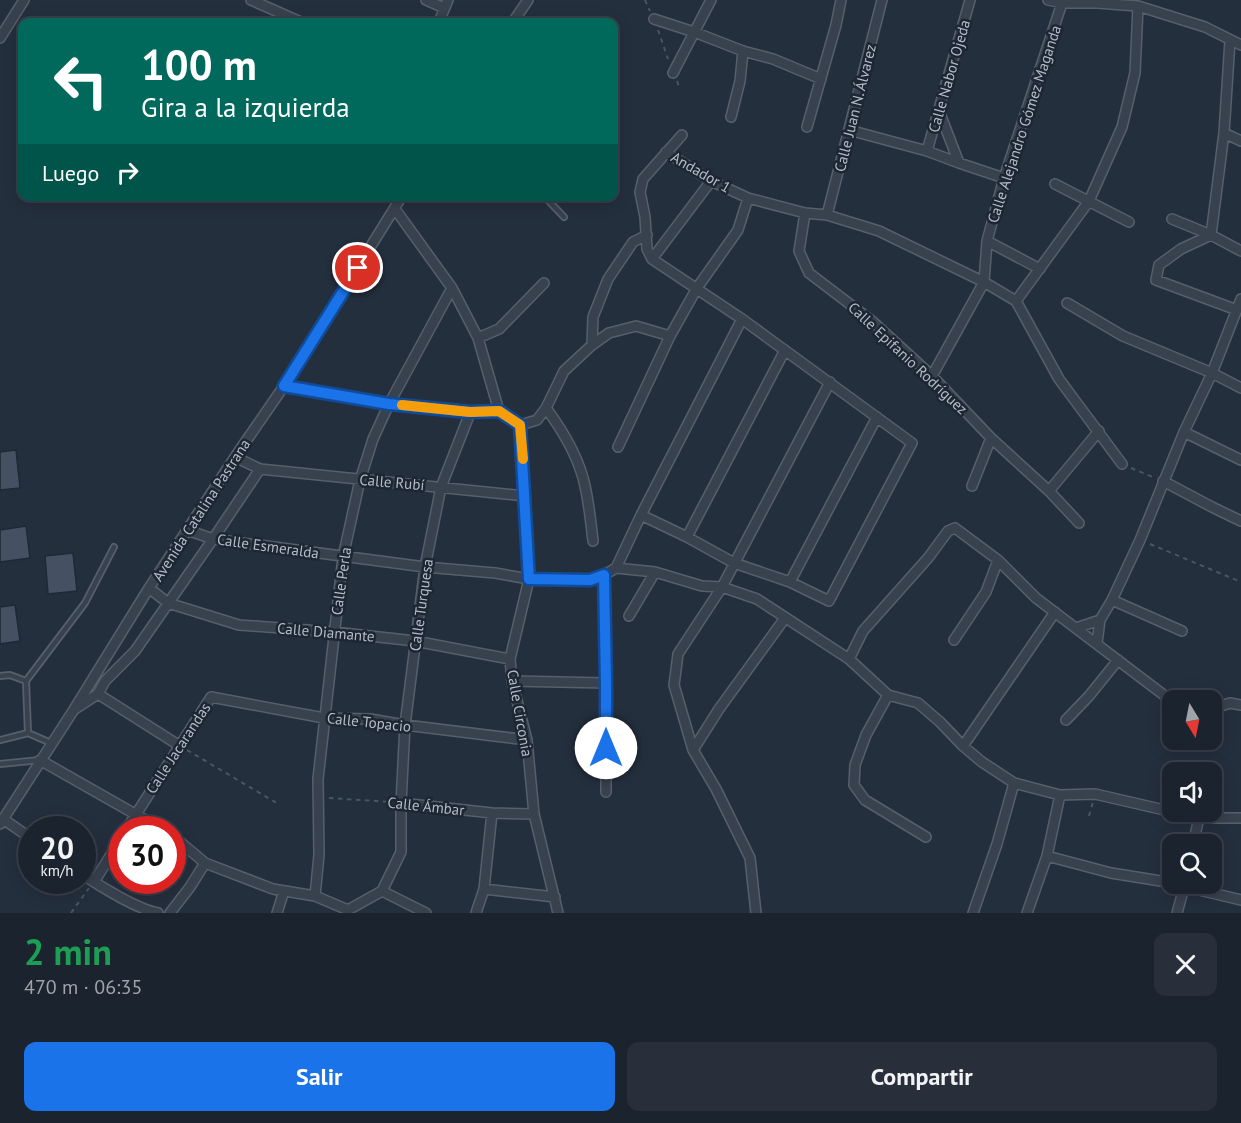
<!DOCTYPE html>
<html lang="es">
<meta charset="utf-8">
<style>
:root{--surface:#1b232e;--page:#282f3a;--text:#f1f3f6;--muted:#a0a4aa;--line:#39404a;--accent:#1a73e8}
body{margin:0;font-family:"PT Sans",sans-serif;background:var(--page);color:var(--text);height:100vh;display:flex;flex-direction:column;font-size:22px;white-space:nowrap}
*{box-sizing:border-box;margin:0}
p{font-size:20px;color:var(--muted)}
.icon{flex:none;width:33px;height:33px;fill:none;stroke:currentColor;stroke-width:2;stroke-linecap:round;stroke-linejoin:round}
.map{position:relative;height:913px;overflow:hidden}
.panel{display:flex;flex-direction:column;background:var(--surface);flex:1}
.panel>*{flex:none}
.banner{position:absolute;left:18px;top:18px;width:600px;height:183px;border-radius:12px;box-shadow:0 3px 15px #0003,0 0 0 2px var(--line);background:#00695c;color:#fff;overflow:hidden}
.needle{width:39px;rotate:170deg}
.fabs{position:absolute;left:1162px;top:690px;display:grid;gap:12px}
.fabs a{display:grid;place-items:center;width:60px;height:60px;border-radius:12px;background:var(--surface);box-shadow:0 3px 15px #0003,0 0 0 2px var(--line);font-size:30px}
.speed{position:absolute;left:18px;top:816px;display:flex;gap:12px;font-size:30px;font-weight:700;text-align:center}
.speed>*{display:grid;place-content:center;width:78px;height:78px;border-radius:50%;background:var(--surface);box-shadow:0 3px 15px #0003,0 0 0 2px var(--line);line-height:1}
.speed small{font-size:15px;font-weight:400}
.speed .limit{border:9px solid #d22;background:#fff;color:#111}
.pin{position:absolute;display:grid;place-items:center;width:51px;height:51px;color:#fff;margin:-26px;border:3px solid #fff;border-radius:50%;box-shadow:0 2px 6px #0007}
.me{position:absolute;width:66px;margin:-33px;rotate:0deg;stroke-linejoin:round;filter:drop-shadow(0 0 4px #0008)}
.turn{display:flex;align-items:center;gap:21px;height:126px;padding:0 24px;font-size:27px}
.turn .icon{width:78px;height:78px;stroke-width:2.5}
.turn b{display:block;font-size:42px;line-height:51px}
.then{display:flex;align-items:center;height:57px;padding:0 24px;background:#0003;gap:12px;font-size:22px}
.round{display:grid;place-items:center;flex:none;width:63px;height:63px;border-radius:12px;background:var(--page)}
.overview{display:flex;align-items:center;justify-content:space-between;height:102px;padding:0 24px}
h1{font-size:36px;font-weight:800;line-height:45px;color:#1e9e55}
.cta{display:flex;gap:12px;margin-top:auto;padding:12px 24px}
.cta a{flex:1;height:69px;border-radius:12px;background:var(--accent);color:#fff;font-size:24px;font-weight:800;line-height:69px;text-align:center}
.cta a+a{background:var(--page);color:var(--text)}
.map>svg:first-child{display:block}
.building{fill:#455162;stroke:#1f2835;stroke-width:1.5}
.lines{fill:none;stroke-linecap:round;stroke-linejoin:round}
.service-casing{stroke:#565f6c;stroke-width:8}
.minor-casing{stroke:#565f6c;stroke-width:12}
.path{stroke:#44595c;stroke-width:2;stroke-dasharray:4.5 4.5;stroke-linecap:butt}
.service{stroke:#38414e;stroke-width:4.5}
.minor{stroke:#38414e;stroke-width:9}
.route-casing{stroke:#114b97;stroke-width:15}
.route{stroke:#1a73e8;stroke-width:10}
.slow{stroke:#f59e0b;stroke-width:10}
.labels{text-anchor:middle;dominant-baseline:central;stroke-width:5;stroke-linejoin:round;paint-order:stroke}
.street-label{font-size:15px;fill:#b4bcc9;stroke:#1d2633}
</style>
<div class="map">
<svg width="1241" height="913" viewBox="0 0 1241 913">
<rect width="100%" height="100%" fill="#242f3e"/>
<path class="building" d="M16 450 20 488 0 490V452Z
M26 526 30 558 0 562V530Z
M73 553 77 591 48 594 45 556Z
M15 605 20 641 0 644V607Z"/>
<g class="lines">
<defs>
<path id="service" d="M544 196 564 217
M0 676 10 675 26 681
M0 740 28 733
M51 743 28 733 26 681 85 603 114 547
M0 764 40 760"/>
<path id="minor" d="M251 0 301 22
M426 0 444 8
M1048 0 1062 3H1097L1138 6 1205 27 1241 45
M654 19 694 32 743 51 773 59 821 79
M439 22 448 0
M513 22 528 0
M0 38 24 0
M1230 40 1224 133 1211 235 1181 249 1159 265 1156 280 1237 310
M673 73 711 0
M939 111 959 163
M731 117 740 81 743 51
M807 127 836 25 841 0
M849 130 927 151 959 163 1004 178
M1224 133 1241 141
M927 151 970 0
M666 152 711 181 748 198 805 213 827 215 879 231 984 282 1016 301 1059 379 1122 464
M1055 184 1129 222
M395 209 452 288 478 338 499 411 520 425 529 579 510 659 512 681 527 740 534 814 558 913
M805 213 799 251 809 273 872 321 932 376 991 438 1049 491 1079 523
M827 215 882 0
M1172 219 1211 235 1241 251
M987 241 1040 269
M652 259 711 181
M1241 299 1212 373 1184 432 1241 460
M1016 301 1089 201 1122 127 1135 73 1138 6
M1067 303 1123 336 1212 373 1241 388
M478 338 499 329 544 283
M592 345 593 317 608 279 633 242 647 235
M932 376 984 282 987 241 1004 178 1062 3
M284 386C355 397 427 414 499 411
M546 408C563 431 579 457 585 486 589 504 591 523 593 541
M520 425 537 420 546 408 564 371 592 345 609 333 636 326 670 336
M618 447 670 336 697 288 738 230 748 198
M260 469 525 496
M1163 481 1212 507 1241 521
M972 486 991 438
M1049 491 1099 431
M641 515 687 537 734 563 790 582 829 601 912 443 742 319 652 259 647 249 645 217 640 192 643 179 682 135
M187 530 213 539 425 567 495 573 529 579 590 580 604 575 616 568 655 572 702 586 722 587 757 599 849 659 888 695 918 703 940 722 963 746 982 762 1014 783 1060 795 1095 794 1199 818H1241
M687 537 785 350
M616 568 641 515 742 319
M604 575 606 683V792
M790 582 877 417
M149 588 168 603 239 625 334 632 415 641 510 659
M1112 600 1182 631
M629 616 655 572
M1076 628 1100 620
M954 640 986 592 998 560
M1097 643 1100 620 1112 600 1140 540 1184 432
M849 659 863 631 928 558 948 531 955 528 998 560 1036 598 1173 702
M512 681 606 683
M98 694 180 746
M888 695 866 735 855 765 854 785 865 800 926 837
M75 709 98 694 105 681 135 651 213 539 260 469 235 457
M1212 709 1230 703 1241 705
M1066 720 1089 696 1118 660
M963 746 1055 612
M693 750 719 709 785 618
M40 760 163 830
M401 803 492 813 534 814
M3 819 32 839
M0 824 73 711 149 588 235 457 284 386 402 196
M126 830 211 697 324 718 370 719 405 725 527 740
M172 835 205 863 273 889 315 896 348 910
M1193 844 1199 818
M1047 856 1111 873 1173 883
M82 874C101 887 137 909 158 913
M94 882 122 837
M1174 884 1241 900
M484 889 555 897
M382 891 426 913
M315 896 319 855 318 779 343 557 360 480 373 439 389 404 452 288
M170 913 190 887 205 863
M277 913 284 891
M347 913 348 910 382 891 401 852V803L405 725 425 567 441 487 470 413
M476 913 484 889 492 813
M756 913 750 858 716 789 693 750 674 685 678 654 722 587 830 382
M973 913 997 844 1014 783
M1027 913 1047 856 1060 795
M1177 913 1185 884"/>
</defs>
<use href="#service" class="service-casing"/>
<use href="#minor" class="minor-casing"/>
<path class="path" d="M645 0 650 11
M658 30 668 59
M677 81 680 89
M1131 468 1153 477
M1150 544 1241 582
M187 750 280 805
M329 798 392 802
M1089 816 1093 802
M71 913 89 888"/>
<use href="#service" class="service"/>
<use href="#minor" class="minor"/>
</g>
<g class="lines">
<defs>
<path id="route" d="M358 268 284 386 389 404 470 412 499 411 520 425 529 579 590 580 604 575 606 683V748"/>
</defs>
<use href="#route" class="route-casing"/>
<use href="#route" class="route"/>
<path class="slow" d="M402 405 470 412 499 411 520 425 523 459"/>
</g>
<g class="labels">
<g class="street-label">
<text transform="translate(949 76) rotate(-74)">Calle Nabor Ojeda</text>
<text transform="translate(855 108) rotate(-76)">Calle Juan N. Álvarez</text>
<text transform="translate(1024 124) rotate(-72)">Calle Alejandro Gómez Maganda</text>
<text transform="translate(701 172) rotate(30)">Andador 1</text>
<text transform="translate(908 358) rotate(43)">Calle Epifanio Rodríguez</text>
<text transform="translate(392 482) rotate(5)">Calle Rubí</text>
<text transform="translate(201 510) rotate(-57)">Avenida Catalina Pastrana</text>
<text transform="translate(268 546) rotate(8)">Calle Esmeralda</text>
<text transform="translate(341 581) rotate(-82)">Calle Perla</text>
<text transform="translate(421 605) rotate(-82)">Calle Turquesa</text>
<text transform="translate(326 632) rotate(5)">Calle Diamante</text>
<text transform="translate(520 713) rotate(80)">Calle Circonia</text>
<text transform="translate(369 722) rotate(6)">Calle Topacio</text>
<text transform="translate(178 748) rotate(-57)">Calle Jacarandas</text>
<text transform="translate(426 806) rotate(6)">Calle Ámbar</text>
</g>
</g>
</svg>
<div class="fabs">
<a><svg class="needle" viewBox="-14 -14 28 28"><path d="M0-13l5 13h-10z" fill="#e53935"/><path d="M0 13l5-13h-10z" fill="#a0a4aa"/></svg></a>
<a><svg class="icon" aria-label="sound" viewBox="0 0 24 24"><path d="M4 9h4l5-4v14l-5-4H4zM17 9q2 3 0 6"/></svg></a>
<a><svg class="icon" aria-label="search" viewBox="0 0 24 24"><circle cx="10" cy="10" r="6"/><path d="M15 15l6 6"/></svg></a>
</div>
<div class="speed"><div>20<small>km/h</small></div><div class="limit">30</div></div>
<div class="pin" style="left:358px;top:268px;background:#d93025"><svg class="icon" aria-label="arrive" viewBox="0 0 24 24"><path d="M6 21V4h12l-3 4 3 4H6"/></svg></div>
<svg class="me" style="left:606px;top:748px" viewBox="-20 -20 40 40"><circle r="19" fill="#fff"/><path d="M0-13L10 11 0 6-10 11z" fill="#1a73e8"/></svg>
<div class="banner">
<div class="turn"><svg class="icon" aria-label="left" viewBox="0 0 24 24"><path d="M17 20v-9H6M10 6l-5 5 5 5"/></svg><div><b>100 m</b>Gira a la izquierda</div></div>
<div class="then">Luego<svg class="icon" aria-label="right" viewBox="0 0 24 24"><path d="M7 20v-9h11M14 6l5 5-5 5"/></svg></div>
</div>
</div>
<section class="panel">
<div class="overview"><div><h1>2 min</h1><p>470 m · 06:35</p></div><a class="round"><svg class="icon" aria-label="close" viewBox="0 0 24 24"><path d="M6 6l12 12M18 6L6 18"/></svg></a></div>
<div class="cta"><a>Salir</a><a>Compartir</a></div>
</section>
